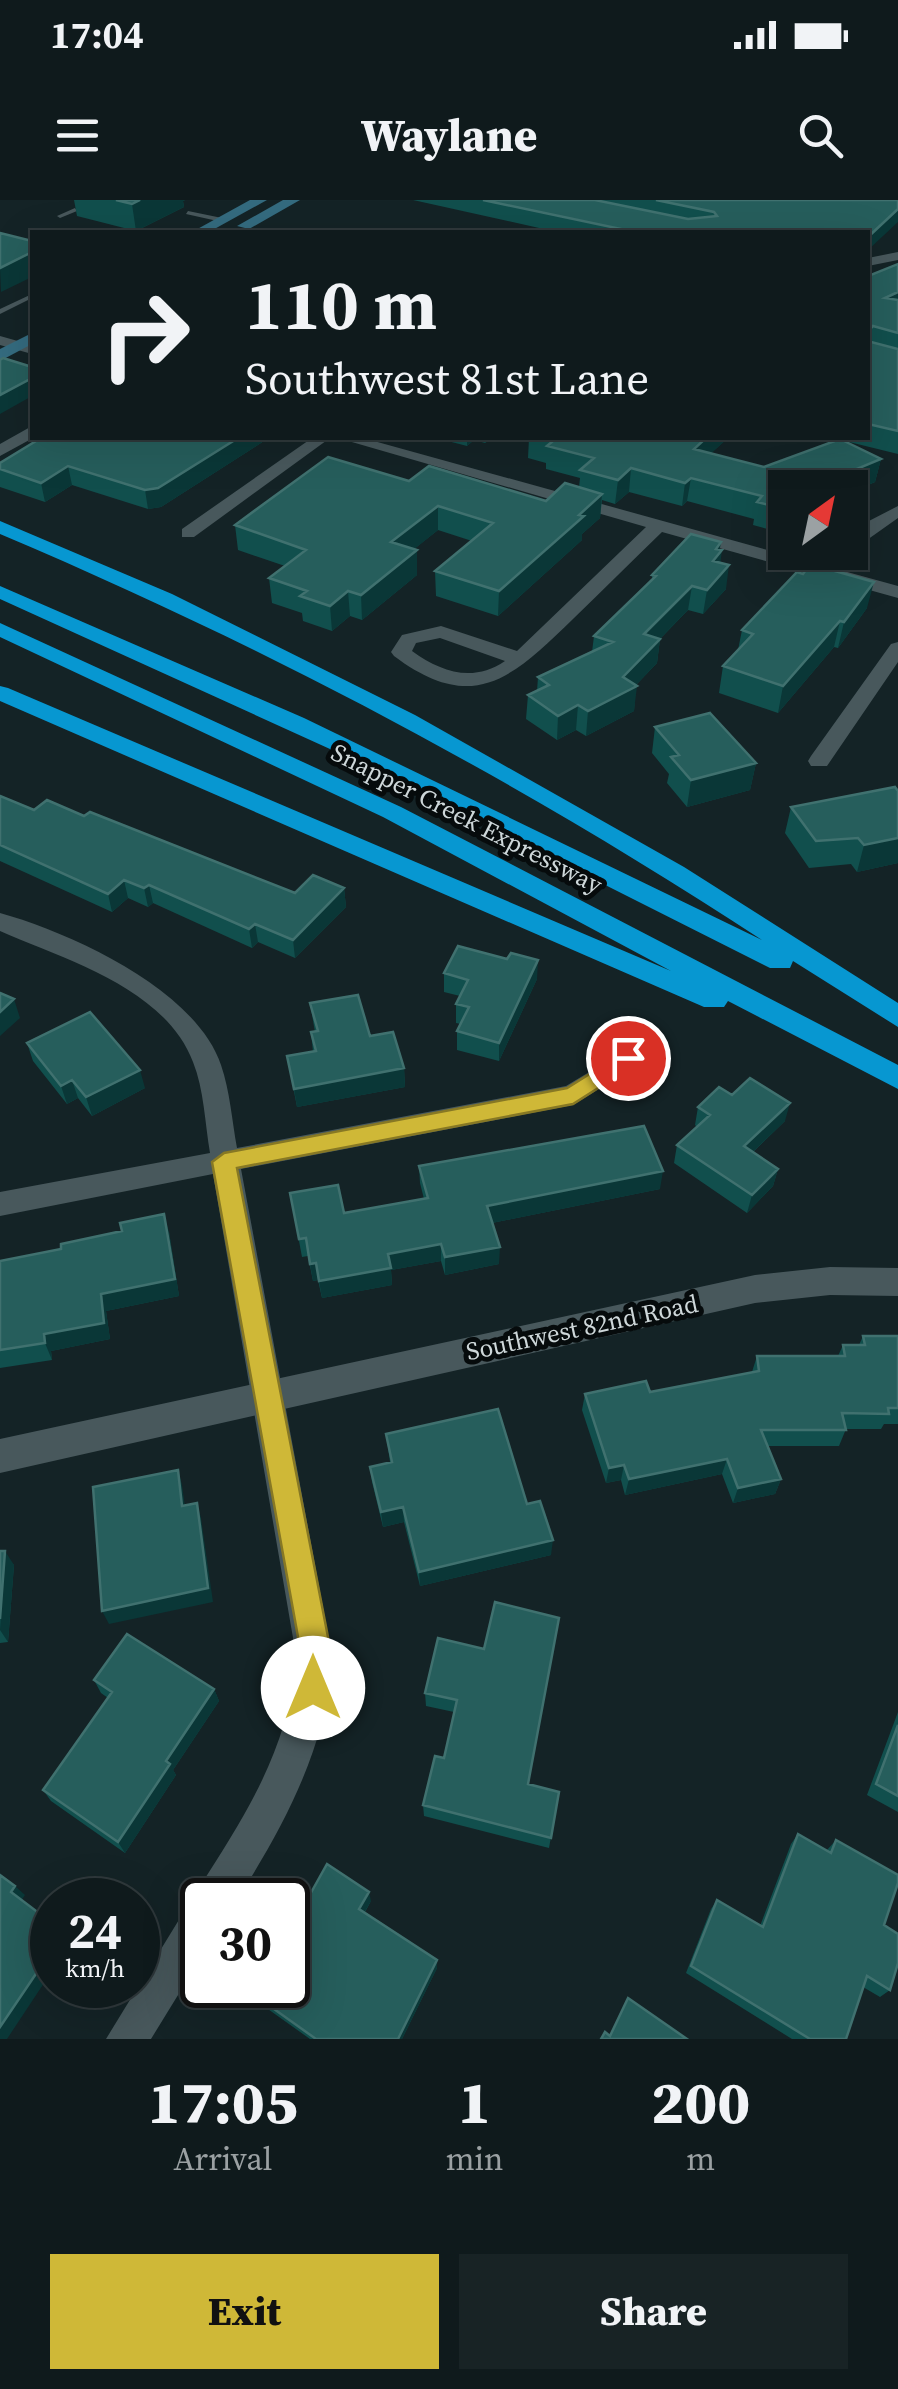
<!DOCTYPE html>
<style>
:root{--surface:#0f1a1c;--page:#182325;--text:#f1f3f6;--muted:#9ba1a3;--line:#2f383b;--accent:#cfb837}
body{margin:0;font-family:"Source Serif 4",serif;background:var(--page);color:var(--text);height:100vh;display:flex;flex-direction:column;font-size:38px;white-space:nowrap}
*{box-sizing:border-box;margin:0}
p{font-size:32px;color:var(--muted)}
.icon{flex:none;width:55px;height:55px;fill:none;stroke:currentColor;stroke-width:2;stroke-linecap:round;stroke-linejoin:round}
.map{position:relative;height:1839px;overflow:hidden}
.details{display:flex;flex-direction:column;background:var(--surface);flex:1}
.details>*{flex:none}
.hud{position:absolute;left:30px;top:30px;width:840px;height:210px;border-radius:0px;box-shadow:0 10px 40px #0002,0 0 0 2px var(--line);background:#0f1a1c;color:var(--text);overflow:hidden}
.needle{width:65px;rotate:33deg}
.fabs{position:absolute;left:768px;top:270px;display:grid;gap:20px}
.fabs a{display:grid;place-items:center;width:100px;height:100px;border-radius:0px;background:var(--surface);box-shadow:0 10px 40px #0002,0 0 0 2px var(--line);font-size:50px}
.speed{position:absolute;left:30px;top:1678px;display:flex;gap:20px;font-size:50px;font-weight:700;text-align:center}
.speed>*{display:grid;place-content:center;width:130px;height:130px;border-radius:50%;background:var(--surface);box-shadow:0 10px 40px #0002,0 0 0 2px var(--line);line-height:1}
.speed small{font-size:25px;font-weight:400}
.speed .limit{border:5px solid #111;border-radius:15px;background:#fff;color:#111}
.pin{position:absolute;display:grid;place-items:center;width:85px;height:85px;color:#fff;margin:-42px;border:5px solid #fff;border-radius:50%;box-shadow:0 2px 10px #0007}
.me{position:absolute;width:110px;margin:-55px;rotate:0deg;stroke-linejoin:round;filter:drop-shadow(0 0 8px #0008)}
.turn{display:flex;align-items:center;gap:35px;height:210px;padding:0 50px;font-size:45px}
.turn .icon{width:130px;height:130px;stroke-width:2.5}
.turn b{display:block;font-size:70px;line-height:85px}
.eta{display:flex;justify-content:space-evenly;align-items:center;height:170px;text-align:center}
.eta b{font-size:60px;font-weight:800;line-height:70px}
.cta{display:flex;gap:20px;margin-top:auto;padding:20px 50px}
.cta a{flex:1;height:115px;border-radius:0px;background:var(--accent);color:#111;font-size:40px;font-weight:800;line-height:115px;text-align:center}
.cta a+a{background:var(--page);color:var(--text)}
.status{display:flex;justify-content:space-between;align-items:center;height:70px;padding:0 50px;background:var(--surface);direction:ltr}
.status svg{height:28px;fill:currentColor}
header{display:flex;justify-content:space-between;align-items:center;height:130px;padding:0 50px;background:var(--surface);font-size:45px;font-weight:800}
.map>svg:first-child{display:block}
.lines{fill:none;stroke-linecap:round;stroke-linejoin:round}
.service{fill:#48585c;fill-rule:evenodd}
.minor{fill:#48585c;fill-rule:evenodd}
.tertiary{fill:#48585c;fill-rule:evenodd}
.secondary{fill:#346b7f;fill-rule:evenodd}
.motorway{fill:#0797d1;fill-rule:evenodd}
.wall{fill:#114f4d}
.shaded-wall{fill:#0a3737}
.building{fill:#265e5c;stroke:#40716f;stroke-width:2.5}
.route{fill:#cfb837;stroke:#877824;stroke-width:2.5}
.labels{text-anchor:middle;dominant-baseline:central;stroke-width:10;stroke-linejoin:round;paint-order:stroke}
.street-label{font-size:25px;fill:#ced7d9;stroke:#060b0c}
</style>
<div class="status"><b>17:04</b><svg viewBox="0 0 49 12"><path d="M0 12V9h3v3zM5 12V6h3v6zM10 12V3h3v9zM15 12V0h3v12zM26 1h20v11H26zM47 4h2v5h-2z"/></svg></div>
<header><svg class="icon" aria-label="menu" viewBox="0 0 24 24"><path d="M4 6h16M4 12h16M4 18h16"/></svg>Waylane<svg class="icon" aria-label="search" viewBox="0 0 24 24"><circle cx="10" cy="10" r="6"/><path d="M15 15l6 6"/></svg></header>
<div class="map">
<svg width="898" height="1839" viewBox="0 0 898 1839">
<rect width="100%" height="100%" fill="#142326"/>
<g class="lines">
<path class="service" d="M75 8 77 11 60 18 57 16Z
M188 11 222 18 225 20 222 22 186 14Z
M32 94V98L0 114V109Z"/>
<path class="minor" d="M898 52V60L868 66V58Z
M0 136 32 145V154L0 145Z
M32 226 33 238 0 256V244Z
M312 238H330L194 337H182V329Z
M338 238H363L898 386V398L662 332C632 361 603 390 573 419 513 477 474 516 394 456L391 452 402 435 441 426 517 451 646 327ZM440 438 505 461C473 483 441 472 412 451L416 443Z
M898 306V318L850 352V337L865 323Z
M898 442V462L827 566H811L808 561 811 556 891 444Z
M0 713C72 733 196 790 221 865 230 891 232 921 237 948L566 886 629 848 638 851 642 858 638 865 573 905 241 969 333 1461C324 1551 285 1624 237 1700H202V1756L151 1839H106L188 1705 195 1702 200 1686C248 1611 286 1552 297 1461L213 974 0 1016V992L210 953C205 924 204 889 193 862 165 788 66 760 0 731Z"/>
<path class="tertiary" d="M830 1067 898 1068V1096L830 1095 755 1103 0 1273V1239L755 1075Z"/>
<path class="secondary" d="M250 0H267L209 32H192Z
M283 0H300L249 29 237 26Z
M32 133V144L0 161V149Z"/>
<path class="motorway" d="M0 321 172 394 415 515 684 667 898 803V827L793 761 790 768H770L385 574 0 399V386L304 518 762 740C521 582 265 446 0 334Z
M0 423 401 607 898 865V889L728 801 724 807H704L0 501V486L8 488 671 771 383 617 0 437Z"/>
</g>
<path class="wall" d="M74 0H185L183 1 184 7 136 31 77 16Z
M413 0H898L868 32H557Z
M898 64V254L845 241 881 259 875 282 850 293V288H785V334L753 325 754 319 687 301 682 306 629 292 615 304 602 300 600 318 582 334V340L498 416 436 396 435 371 472 341 438 330 414 349 417 350V375L362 420 350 416 332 431 303 421 302 413 272 403 269 378 285 366 238 350 235 325 409 281 546 301 579 287 580 278 546 269V263L528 258 529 238H728L711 253 764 267 838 239 830 238H868V76Z
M436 238H493L485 243 474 240 467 246Z
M264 241 161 307 148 309 72 285 45 302 0 287V263Z
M720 350V363L726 389 703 414 688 410 660 439 657 463 636 485 634 511 586 536 576 530 557 540 526 519 528 495 537 491 538 477 592 452 594 436 652 379V375Z
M867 408 838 448 834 447 778 513 719 493 723 466 738 450 742 430Z
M655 527 756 563 750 590 687 607 667 583 669 574 652 553Z
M895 587 898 663 857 672 851 664 809 668 785 633 791 607Z
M0 596 34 610 84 616 295 693 344 688 346 707 295 758 258 742 252 748 153 703 148 707 128 698 112 712 0 661Z
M444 773 537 779 499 861 457 850V831L461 824 456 823V804L460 796 444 792Z
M310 803 370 836 404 868 405 887 297 907 287 856 313 852 311 832H315Z
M27 843 145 888 92 916 78 898 67 904 33 861Z
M732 895 785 921 753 952 778 969 773 986 747 1013 674 963 677 945 697 927 695 925 698 907Z
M419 966 660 989 492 1023 499 1064 445 1075 441 1061 391 1070 392 1085 322 1098 318 1080 313 1081 308 1056 302 1057 290 993 344 1013 424 999 420 983Z
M169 1032 179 1096 106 1111 110 1139 51 1151 52 1160 0 1168V1061Z
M863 1136H898V1224H884L881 1229H846L839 1246H767L781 1279 775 1294 733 1303 722 1274 625 1295 621 1280 606 1283 582 1210 585 1194 650 1192 752 1172 757 1156H838L843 1145H859Z
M386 1234 527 1304 551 1355 420 1386 404 1322 383 1327 372 1282 370 1267 390 1262Z
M0 1351 14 1365 8 1442 0 1443Z
M438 1438 528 1584 559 1592 549 1648 424 1616 423 1605 444 1558 454 1512 426 1506 425 1493Z
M94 1480 214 1489 219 1501 173 1570 176 1575 125 1653 51 1601 43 1590 108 1498 101 1493Z
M898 1512V1612L867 1595Z
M798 1634 827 1650 836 1640 884 1725 890 1790 880 1797 863 1787 846 1839H792L686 1773 711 1709 717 1700 760 1726 791 1644Z
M371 1701 365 1712 437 1760V1768L402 1839H310L258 1802 253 1794Z"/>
<path class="shaded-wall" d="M140 0H185L183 1 184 7 136 31 132 4Z
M898 9V22L868 50V37Z
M32 52V77L1 92 0 68Z
M898 92V110L885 98Z
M32 178V196L0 214V195Z
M238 238H264V241L161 307 148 309 145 290Z
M467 238H474V240L467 246Z
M706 238H728L691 272 694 249Z
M881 259 875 282 850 293V288H826L835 278Z
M68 266 72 285 45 302 41 283Z
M631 268 629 292 615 304 618 280Z
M691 278 687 301 682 306 685 283Z
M602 294 600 318 582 334V340L498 416 499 391Z
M438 306V330L392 367 391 342Z
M721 342 719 354 722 350 719 374 710 384 716 349Z
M417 350V375L362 420 361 395Z
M729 365 726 389 703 414 707 390Z
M874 382 867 408 838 448 844 422Z
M692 386 688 410 641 458 644 434Z
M348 391 350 416 332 431 330 406Z
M840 421 834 447 778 513 783 486Z
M660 439 657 463 633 488 637 486 634 511 586 536 588 511Z
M578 505 576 530 557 540 558 516Z
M756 563 750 590 687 607 691 580Z
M898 625V663L857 672 864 645Z
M124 680 128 698 112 712 108 694Z
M149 685 153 703 148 707 144 688Z
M344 688 346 707 295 758 293 740Z
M255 724 258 742 252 748 249 729Z
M538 760 537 779 499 861V843Z
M14 799 20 818 0 836V812Z
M404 868 405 887 297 907 294 889Z
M140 870 145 888 92 916 86 897Z
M72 880 78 898 67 904 61 886Z
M790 903 785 921 740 964 744 946Z
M778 969 773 986 747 1013 752 995Z
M663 971 660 989 487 1024V1006Z
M164 1014 169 1032 179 1096 106 1111 110 1139 51 1151 52 1160 45 1143 44 1134 101 1094Z
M441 1044V1061L391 1070 392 1085 322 1098 319 1081 388 1054Z
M500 1047 499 1064 445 1075V1057Z
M316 1063 318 1080 313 1081 310 1064Z
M727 1259 722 1274 625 1295 629 1279Z
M624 1265 621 1280 606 1283 609 1268Z
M178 1270 182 1285 187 1321 182 1306Z
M781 1279 775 1294 733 1303 738 1288Z
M197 1303 201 1318 213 1402 109 1424 102 1411Z
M403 1307 404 1322 383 1327 381 1312Z
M553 1340 551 1355 420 1386 419 1372Z
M5 1351 14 1365 8 1442 0 1430Z
M214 1489 219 1501 173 1570 176 1575 125 1653 118 1642 166 1561Z
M15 1686 25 1695 21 1701 11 1692Z
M369 1692 371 1701 361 1718 359 1709Z
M52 1750V1771L7 1839H0V1827Z
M437 1760V1768L402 1839H398Z"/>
<path class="building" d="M116 0H140L132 4Z
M483 0H595L688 19 717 16 714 12 656 0H898V9L868 37V32H635Z
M0 33 32 41V52L0 68Z
M898 64V92L885 98 898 100V133L873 126 869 130 871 142 898 149V231L868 224V76Z
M3 158 32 167V178L0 195V160Z
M41 238H238L158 288 145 290 68 266 41 283 0 269V263Z
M539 238H706L694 249 764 267 840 239 881 259 835 278 826 288H785V309L757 302 762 296 691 278 685 283 631 268 618 280 580 270 594 258 547 246 553 241Z
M328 257 409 281 429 266 546 301 565 283 602 294 579 315 584 316 499 391 435 371 493 323 438 306 391 342 417 350 361 395 348 391 330 406 300 396 307 391 269 378 306 350 235 325Z
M691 334 721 342 716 349 722 350 713 361 729 365 707 390 692 386 644 434 660 439 623 477 637 486 588 511 578 505 558 516 528 495 549 485 538 477 613 442 594 436 656 376 652 375Z
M810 364 874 382 844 422 840 421 783 486 723 466 753 434 742 430 797 372 803 374Z
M710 513 756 563 691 580 671 557 679 555 655 527Z
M895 587 898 591V638L864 645 858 638 816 641 791 607Z
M0 596 34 610 47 600 84 616 90 612 295 693 313 675 344 688 293 740 255 724 249 729 149 685 144 688 124 680 108 694 0 645Z
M458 746 507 759 511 753 538 760 499 843 457 831 469 807 456 804 468 780 444 773Z
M0 793 14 799 0 812Z
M358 795 370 836 393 832 404 868 294 889 287 856 316 851 311 832 318 831 310 803Z
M90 812 140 870 86 897 72 880 61 886 27 843Z
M750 878 790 903 744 946 778 969 752 995 677 945 710 915 698 907 719 887 732 895Z
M644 926 663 971 487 1006 500 1047 445 1057 441 1044 388 1054 391 1068 319 1081 316 1063 310 1064 306 1038 299 1039 290 993 338 985 344 1013 428 998 419 966Z
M164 1014 175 1079 101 1094 104 1123 44 1134 45 1143 0 1150V1061L61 1049V1044L122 1031 120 1023Z
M863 1136H898V1208H888L889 1214 842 1213 846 1230H761L781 1279 738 1288 727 1259 629 1279 624 1265 609 1268 585 1194 646 1181 650 1192 759 1171 757 1156H845L843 1145H865Z
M498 1209 527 1304 540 1301 553 1340 419 1372 403 1307 381 1312 370 1267 392 1262 386 1234Z
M178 1270 182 1306 197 1303 208 1388 102 1411 93 1287Z
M0 1351H5L0 1419Z
M495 1402 559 1418 528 1584 559 1592 551 1638 423 1605 435 1556 444 1558 457 1500 425 1493 438 1438 484 1449Z
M127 1434 214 1489 166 1561 170 1564 118 1642 43 1590 112 1492 94 1480Z
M898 1525V1596L876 1584Z
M798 1634 831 1653 836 1640 898 1675V1683L884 1725 898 1734V1763L890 1790 867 1776 846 1839H810L691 1766 717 1700 763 1727Z
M327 1664 369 1692 359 1709 437 1760 398 1839H316L253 1794 259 1785H288V1734Z
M0 1675 15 1686 11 1692 52 1723V1750L0 1827Z
M628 1798 687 1839H601L605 1832 610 1836Z"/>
<path class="route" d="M628 850 639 858 636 864 573 904 237 968 328 1437V1488L324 1499 313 1503 302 1499 298 1488V1437L212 962 224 953 567 888Z"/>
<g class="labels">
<g class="street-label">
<text transform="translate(467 618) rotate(27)">Snapper Creek Expressway</text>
<text transform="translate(582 1127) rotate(-12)">Southwest 82nd Road</text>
</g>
</g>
</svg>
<div class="fabs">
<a><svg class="needle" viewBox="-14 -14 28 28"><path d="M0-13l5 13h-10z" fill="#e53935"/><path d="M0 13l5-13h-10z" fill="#9ba1a3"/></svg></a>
</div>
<div class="speed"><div>24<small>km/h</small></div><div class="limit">30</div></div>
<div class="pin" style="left:628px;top:858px;background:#d93025"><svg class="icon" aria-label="arrive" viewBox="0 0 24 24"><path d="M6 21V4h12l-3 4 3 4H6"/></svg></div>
<svg class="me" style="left:313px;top:1488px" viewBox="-20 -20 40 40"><circle r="19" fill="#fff"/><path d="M0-13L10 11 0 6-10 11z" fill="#cfb837"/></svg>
<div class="hud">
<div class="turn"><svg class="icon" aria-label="right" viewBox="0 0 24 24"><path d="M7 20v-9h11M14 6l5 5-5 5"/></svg><div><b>110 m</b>Southwest 81st Lane</div></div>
</div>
</div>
<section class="details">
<div class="eta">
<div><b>17:05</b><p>Arrival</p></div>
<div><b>1</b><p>min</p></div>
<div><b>200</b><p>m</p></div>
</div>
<div class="cta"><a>Exit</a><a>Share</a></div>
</section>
